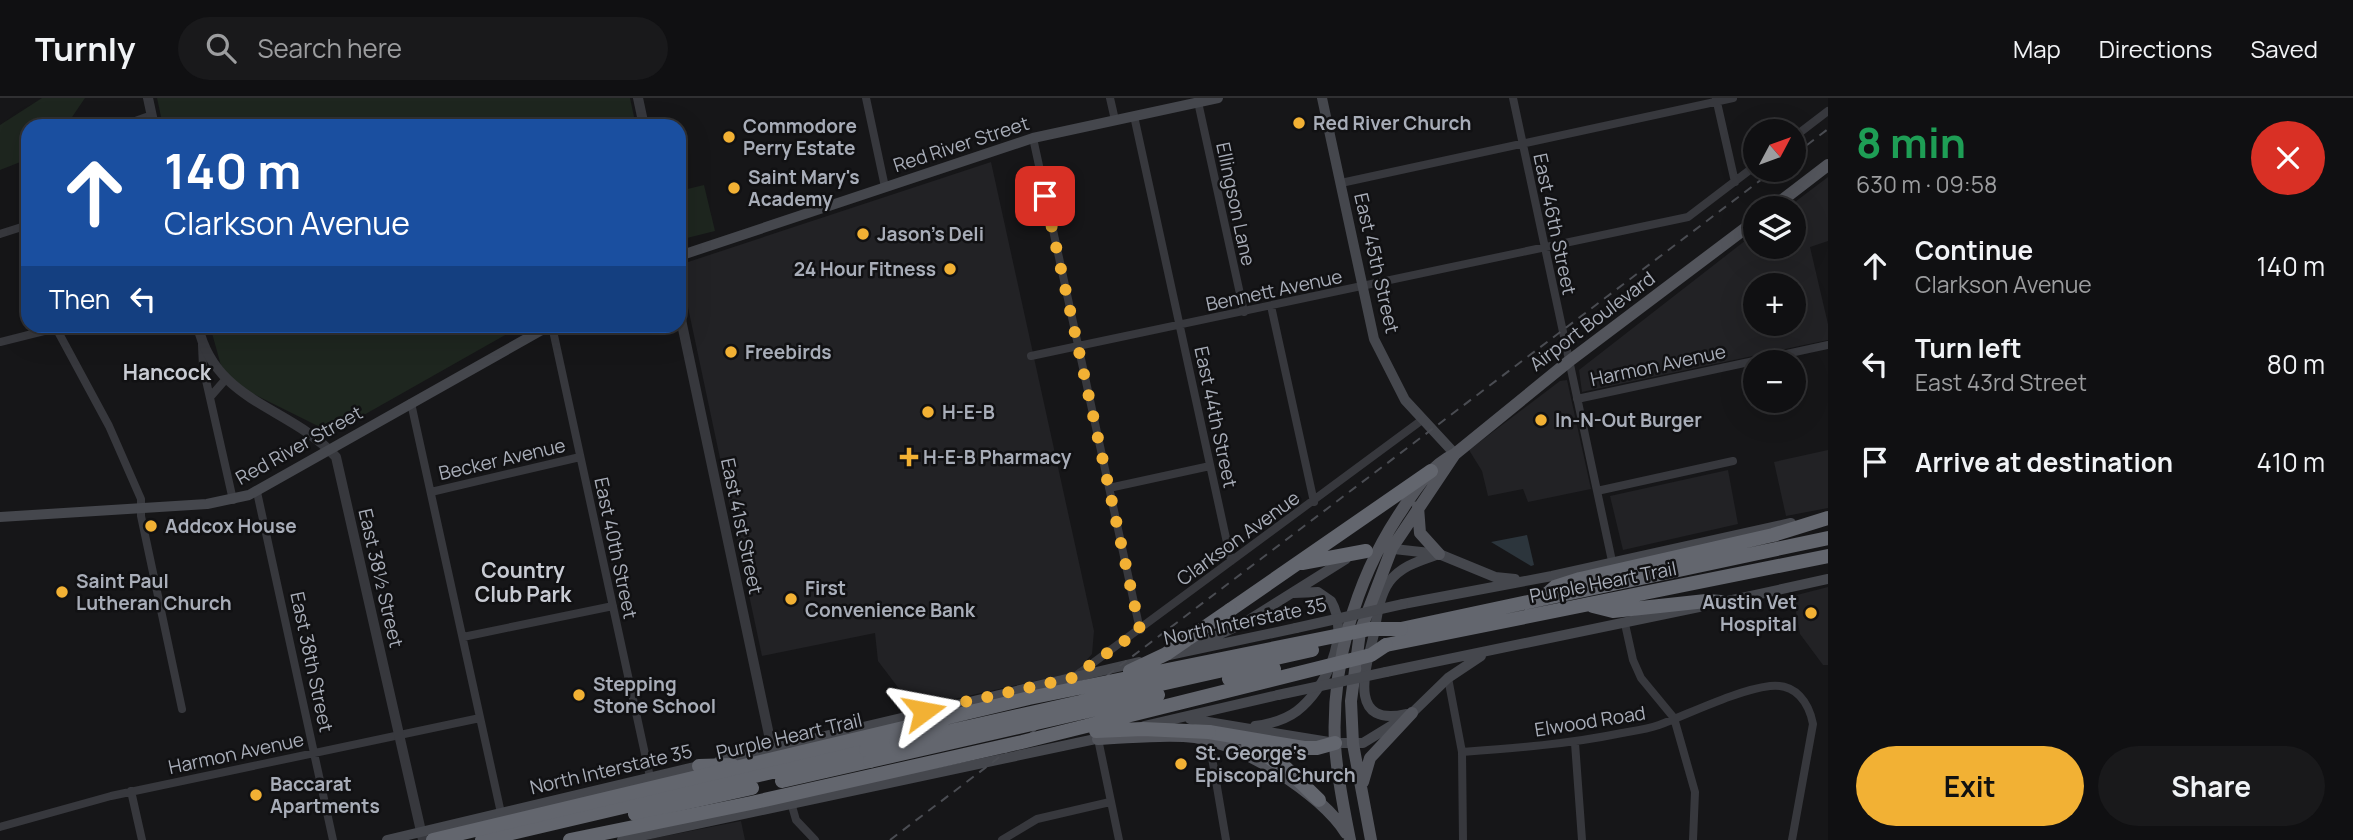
<!DOCTYPE html>
<meta charset="utf-8">
<style>
:root{--surface:#101012;--page:#19191b;--text:#f1f3f6;--muted:#9c9d9f;--line:#303032;--accent:#f2b134}
body{margin:0;font-family:Manrope,sans-serif;background:var(--page);color:var(--text);height:100vh;display:flex;flex-direction:column;font-size:26px;white-space:nowrap}
*{box-sizing:border-box;margin:0}
p{font-size:23px;color:var(--muted)}
.icon{flex:none;width:38px;height:38px;fill:none;stroke:currentColor;stroke-width:2;stroke-linecap:round;stroke-linejoin:round}
.map{position:relative;flex:1;overflow:hidden}
.side{display:flex;flex-direction:column;background:var(--surface);width:525px}
.side>*{flex:none}
.banner{position:absolute;left:21px;top:21px;width:665px;height:214px;border-radius:21px;box-shadow:0 7px 28px #0002,0 0 0 2px var(--line);background:#1a4fa0;color:#fff;overflow:hidden}
.needle{width:46px;rotate:49deg}
.controls{position:absolute;left:1743px;top:21px;display:grid;gap:14px}
.controls a{display:grid;place-items:center;width:63px;height:63px;border-radius:50%;background:var(--surface);box-shadow:0 7px 28px #0002,0 0 0 2px var(--line);font-size:35px}
.pin{position:absolute;display:grid;place-items:center;width:60px;height:60px;color:#fff;margin:-30px;border-radius:14px;box-shadow:0 4px 10px #0006}
.me{position:absolute;width:77px;margin:-38px;rotate:77deg;stroke-linejoin:round;filter:drop-shadow(0 0 5px #0008)}
.turn{display:flex;align-items:center;gap:24px;height:147px;padding:0 28px;font-size:32px}
.turn .icon{width:91px;height:91px;stroke-width:2.5}
.turn b{display:block;font-size:49px;line-height:60px}
.then{display:flex;align-items:center;height:66px;padding:0 28px;background:#0003;gap:14px;font-size:26px}
.round{display:grid;place-items:center;flex:none;width:74px;height:74px;border-radius:37px;background:var(--page)}
.head{display:flex;align-items:center;justify-content:space-between;height:119px;padding:0 28px}
h1{font-size:42px;font-weight:700;line-height:52px;color:#1e9e55}
.button{display:flex;gap:14px;margin-top:auto;padding:14px 28px}
.button a{flex:1;height:80px;border-radius:42px;background:var(--accent);color:#111;font-size:28px;font-weight:700;line-height:80px;text-align:center}
.button a+a{background:var(--page);color:var(--text)}
ul{padding:0;list-style:none}
li{display:flex;align-items:center;gap:21px;height:98px;padding:0 28px}
li div{flex:1}
li b{display:block;font-size:26px}
li em{font-style:normal}
header{display:flex;align-items:center;gap:42px;box-sizing:border-box;height:98px;padding:0 35px;background:var(--surface);border-bottom:2px solid var(--line)}
header strong{font-size:33px}
nav{display:flex;gap:38px;margin-inline-start:auto;font-size:24px}
.search{width:490px;height:63px;background:var(--page);display:flex;align-items:center;gap:18px;box-sizing:border-box;padding:0 24px;border-radius:38px;color:var(--muted);font-size:26px}
main{display:flex;flex:1;min-height:0}
.map>svg:first-child{display:block}
.built{fill:#222225;fill-rule:evenodd}
.green{fill:#1e261f}
.water{fill:#2c353c}
.lines{fill:none;stroke-linecap:round;stroke-linejoin:round}
.minor{stroke:#37383d;stroke-width:8}
.tertiary{stroke:#37383d;stroke-width:10}
.secondary{stroke:#45474d;stroke-width:10}
.primary{stroke:#53555c;stroke-width:12}
.motorway{stroke:#63666e;stroke-width:14}
.rail{stroke:#4a4c52;stroke-width:2;stroke-dasharray:9 7;stroke-linecap:butt}
.secondary-bridge{stroke:#45474d;stroke-width:10}
.motorway-bridge{stroke:#63666e;stroke-width:14}
.route{stroke:#f2b134;stroke-width:12;stroke-dasharray:0 21.6}
.poi-dot{fill:#f2b134;stroke:#111113;stroke-width:2.5}
.labels{text-anchor:middle;dominant-baseline:central;stroke-width:5;stroke-linejoin:round;paint-order:stroke}
.poi-label{font-size:19px;font-weight:bold;fill:#a8adb8;stroke:#111113;text-anchor:start}
.street-label{font-size:19px;fill:#a8adb8;stroke:#111113}
.neighbourhood-label{font-size:21px;font-weight:bold;fill:#c9ccd4;stroke:#111113}
</style>
<header>
<strong>Turnly</strong>
<div class="search"><svg class="icon" aria-label="search" viewBox="0 0 24 24"><circle cx="10" cy="10" r="6"/><path d="M15 15l6 6"/></svg>Search here</div>
<nav><a>Map</a><a>Directions</a><a>Saved</a></nav>
</header>
<main>
<div class="map">
<svg width="1828" height="742" viewBox="0 0 1828 742">
<rect width="100%" height="100%" fill="#161618"/>
<path class="built" d="M991 64 1094 533 1092 556 1076 574 909 611 900 592 878 563 875 535 762 558 679 167Z
M1828 79V143L1810 149 1828 226V242L1582 294 1579 272 1755 135V149H1794V110H1787ZM1794 187V226H1755V187Z
M1567 282 1591 391 1528 404 1523 391 1488 398 1482 373 1469 352 1560 283Z
M1828 352V410L1786 418 1774 364Z
M1728 372 1738 426 1623 452 1610 398Z
M1828 489V567H1823L1800 536 1793 498Z
M741 723 745 742H645Z"/>
<path class="green" d="M42 0H85L66 28H28V61L0 72V27Z
M157 0H630L636 28H163Z
M704 87 715 133 683 141 679 124V93Z
M210 228H521L332 335 225 282Z"/>
<path class="water" d="M1527 437 1534 467 1531 468 1491 444Z"/>
<g class="lines">
<path class="minor" d="M866 0 885 89
M1110 0 1115 22
M1513 0 1612 463
M1716 0 1735 84
M1198 4 1244 214
M1134 18 1231 463
M121 28 152 17
M1794 39 1828 13
M1033 40 1140 532
M1341 85 1733 0
M0 136 28 127
M1271 208 1314 404
M55 228 109 328 141 401V418L182 611
M552 228 650 679
M0 244 56 230
M202 247 203 269 233 402
M1031 258 1688 119 1755 68
M211 298 225 282
M1577 301 1828 247
M411 305 501 715
M1109 390 1210 368
M1597 393 1733 363
M257 394 333 742
M431 394 580 359
M1625 526 1633 562 1641 580 1674 620 1695 694 1693 742
M463 539 613 508
M1078 576 1422 322
M1448 580 1462 654 1463 742
M1098 641 1119 742
M1209 642 1226 742
M1575 645 1582 742
M1462 654C1516 650 1569 646 1622 635 1634 633 1648 631 1659 627 1691 615 1737 592 1770 588 1796 585 1809 605 1813 626L1792 742
M131 693 142 742
M792 708 796 722 815 742
M0 729 111 698 480 620
M1002 742 1037 721 1110 704"/>
<path class="tertiary" d="M148 0 154 28
M638 0 644 28
M679 212 772 651
M198 228C215 305 290 308 336 359L423 742"/>
<path class="secondary" d="M1322 0 1374 241 1405 302 1455 356
M679 158 1033 40 1218 0
M0 419 207 406 249 397 549 228
M1385 450 1439 456 1495 479 1515 481
M1403 506 1552 478 1791 425
M1714 506 1828 481
M1197 547 1244 525 1346 461
M1169 557 1296 530
M1386 574 1699 509
M1406 616C1346 630 1366 569 1374 536 1377 519 1379 498 1389 484 1401 468 1419 463 1436 457
M1190 621 1335 645H1363L1412 615 1448 580 1481 558
M1144 628 1278 597
M1255 628C1270 626 1285 622 1297 613 1325 592 1351 537 1331 503L1318 494 1294 495
M719 663 1139 564
M387 742 703 667
M622 742 1105 639"/>
<path class="primary" d="M1772 110 1828 67
M1418 409 1420 435 1439 456
M1098 641C1129 640 1164 635 1195 639 1242 646 1321 695 1346 735
M1363 684 1370 660 1412 615
M1350 742C1344 711 1337 679 1335 647 1331 568 1355 484 1398 418 1414 394 1428 369 1455 356L1568 264 1755 123
M1371 742 1353 646 1351 603 1360 534 1392 450 1455 356"/>
<path class="motorway" d="M1302 465 1366 453
M1547 496 1555 489 1580 481 1773 437 1828 420
M1593 508 1613 513 1706 503 1721 504
M1230 512 1431 373
M1401 531 1828 440
M1386 547 1828 458
M1209 634 1304 650H1317L1335 645
M1248 646 1287 671 1319 702
M699 668 732 667
M782 683 870 663
M635 716 752 690
M482 742 866 652"/>
<path class="rail" d="M1794 57 1828 31
M890 742 1774 72"/>
<path class="secondary-bridge" d="M1296 530 1403 506
M1278 597 1386 574"/>
<path class="motorway-bridge" d="M1130 573 1166 556 1230 512
M1229 581 1274 571
M1096 633 1143 631 1209 634
M866 652 1312 552
M870 663 1158 597
M433 742 1029 600 1370 531H1401
M570 742 751 705 1022 644 1371 557 1386 547"/>
</g>
<g class="lines">
<path class="route" d="M924 613 1072 580 1140 532 1045 98"/>
</g>
<g class="poi-dot">
<circle cx="1299" cy="25" r="7"/>
<circle cx="729" cy="39" r="7"/>
<circle cx="734" cy="90" r="7"/>
<circle cx="863" cy="136" r="7"/>
<circle cx="950" cy="171" r="7"/>
<circle cx="731" cy="254" r="7"/>
<circle cx="928" cy="314" r="7"/>
<circle cx="1541" cy="322" r="7"/>
<path d="M905.5 348.5h7v7h7v7h-7v7h-7v-7h-7v-7h7z"/>
<circle cx="151" cy="428" r="7"/>
<circle cx="62" cy="494" r="7"/>
<circle cx="791" cy="501" r="7"/>
<circle cx="1811" cy="515" r="7"/>
<circle cx="579" cy="597" r="7"/>
<circle cx="1181" cy="666" r="7"/>
<circle cx="256" cy="697" r="7"/>
</g>
<g class="labels">
<g class="poi-label">
<text x="1313" y="25">Red River Church</text>
<text x="743" y="28">Commodore<tspan x="743" dy="22">Perry Estate</tspan></text>
<text x="748" y="79">Saint Mary's<tspan x="748" dy="22">Academy</tspan></text>
<text x="877" y="136">Jason's Deli</text>
<text x="936" y="171" text-anchor="end">24 Hour Fitness</text>
<text x="745" y="254">Freebirds</text>
<text x="942" y="314">H-E-B</text>
<text x="1555" y="322">In-N-Out Burger</text>
<text x="923" y="359">H-E-B Pharmacy</text>
<text x="165" y="428">Addcox House</text>
<text x="76" y="483">Saint Paul<tspan x="76" dy="22">Lutheran Church</tspan></text>
<text x="805" y="490">First<tspan x="805" dy="22">Convenience Bank</tspan></text>
<text x="1797" y="504" text-anchor="end">Austin Vet<tspan x="1797" dy="22">Hospital</tspan></text>
<text x="593" y="586">Stepping<tspan x="593" dy="22">Stone School</tspan></text>
<text x="1195" y="655">St. George's<tspan x="1195" dy="22">Episcopal Church</tspan></text>
<text x="270" y="686">Baccarat<tspan x="270" dy="22">Apartments</tspan></text>
</g>
<g class="street-label">
<text transform="translate(961 46) rotate(-18)">Red River Street</text>
<text transform="translate(1236 106) rotate(78)">Ellingson Lane</text>
<text transform="translate(1555 126) rotate(78)">East 46th Street</text>
<text transform="translate(1377 165) rotate(77)">East 45th Street</text>
<text transform="translate(1274 192) rotate(-12)">Bennett Avenue</text>
<text transform="translate(1592 223) rotate(-37)">Airport Boulevard</text>
<text transform="translate(1658 267) rotate(-12)">Harmon Avenue</text>
<text transform="translate(1216 319) rotate(78)">East 44th Street</text>
<text transform="translate(299 347) rotate(-29)">Red River Street</text>
<text transform="translate(502 361) rotate(-13)">Becker Avenue</text>
<text transform="translate(742 428) rotate(78)">East 41st Street</text>
<text transform="translate(1238 440) rotate(-36)">Clarkson Avenue</text>
<text transform="translate(616 450) rotate(78)">East 40th Street</text>
<text transform="translate(381 480) rotate(77)">East 38½ Street</text>
<text transform="translate(1603 484) rotate(-11)">Purple Heart Trail</text>
<text transform="translate(1245 523) rotate(-12)">North Interstate 35</text>
<text transform="translate(312 564) rotate(78)">East 38th Street</text>
<text transform="translate(1590 623) rotate(-9)">Elwood Road</text>
<text transform="translate(789 638) rotate(-13)">Purple Heart Trail</text>
<text transform="translate(236 655) rotate(-12)">Harmon Avenue</text>
<text transform="translate(611 671) rotate(-13)">North Interstate 35</text>
</g>
<g class="neighbourhood-label">
<text x="167" y="274">Hancock</text>
<text x="523" y="472">Country<tspan x="523" dy="24">Club Park</tspan></text>
</g>
</g>
</svg>
<div class="controls">
<a><svg class="needle" viewBox="-14 -14 28 28"><path d="M0-13l5 13h-10z" fill="#e53935"/><path d="M0 13l5-13h-10z" fill="#9c9d9f"/></svg></a>
<a><svg class="icon" aria-label="layers" viewBox="0 0 24 24"><path d="M12 4l9 5-9 5-9-5zM3 14l9 5 9-5"/></svg></a>
<a>+</a>
<a>−</a>
</div>
<div class="pin" style="left:1045px;top:98px;background:#d93025"><svg class="icon" aria-label="arrive" viewBox="0 0 24 24"><path d="M6 21V4h12l-3 4 3 4H6"/></svg></div>
<svg class="me" style="left:924px;top:613px" viewBox="-20 -20 40 40"><path d="M0-17L14 15 0 8-14 15z" fill="#f2b134" stroke="#fff" stroke-width="4"/></svg>
<div class="banner">
<div class="turn"><svg class="icon" aria-label="ahead" viewBox="0 0 24 24"><path d="M12 20V5M6 11l6-6 6 6"/></svg><div><b>140 m</b>Clarkson Avenue</div></div>
<div class="then">Then<svg class="icon" aria-label="left" viewBox="0 0 24 24"><path d="M17 20v-9H6M10 6l-5 5 5 5"/></svg></div>
</div>
</div>
<section class="side">
<div class="head"><div><h1>8 min</h1><p>630 m · 09:58</p></div><a class="round" style="background:#d93025;color:#fff"><svg class="icon" aria-label="close" viewBox="0 0 24 24"><path d="M6 6l12 12M18 6L6 18"/></svg></a></div>
<ul>
<li><svg class="icon" aria-label="ahead" viewBox="0 0 24 24"><path d="M12 20V5M6 11l6-6 6 6"/></svg><div><b>Continue</b><p>Clarkson Avenue</p></div><em>140 m</em></li>
<li><svg class="icon" aria-label="left" viewBox="0 0 24 24"><path d="M17 20v-9H6M10 6l-5 5 5 5"/></svg><div><b>Turn left</b><p>East 43rd Street</p></div><em>80 m</em></li>
<li><svg class="icon" aria-label="arrive" viewBox="0 0 24 24"><path d="M6 21V4h12l-3 4 3 4H6"/></svg><div><b>Arrive at destination</b></div><em>410 m</em></li>
</ul>
<div class="button"><a>Exit</a><a>Share</a></div>
</section>
</main>
